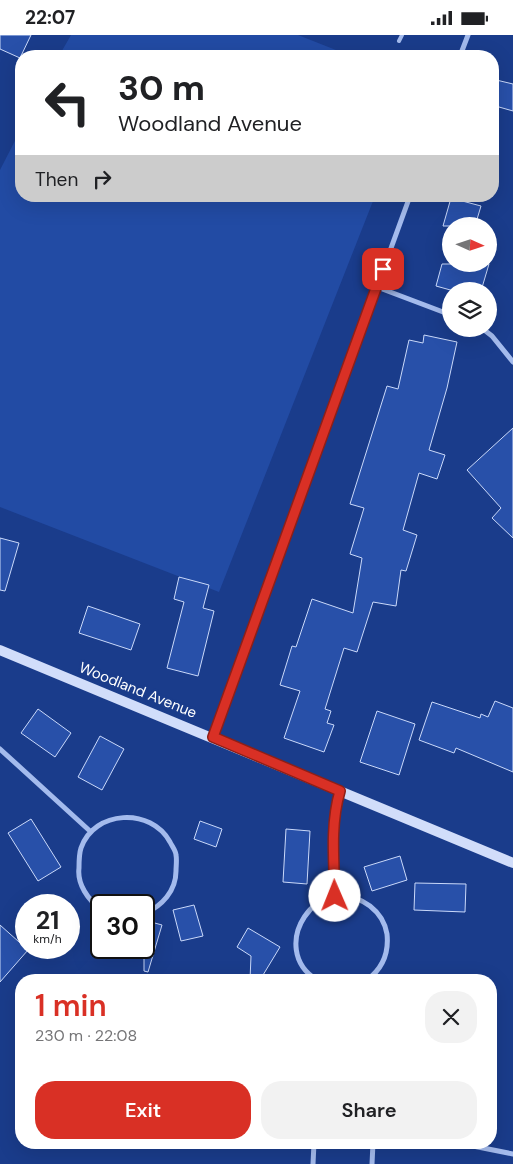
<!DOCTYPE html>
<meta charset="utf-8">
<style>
:root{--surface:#fff;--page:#f2f2f2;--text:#202124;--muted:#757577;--accent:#d93025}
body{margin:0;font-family:"DM Sans",sans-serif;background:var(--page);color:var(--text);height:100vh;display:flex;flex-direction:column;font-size:19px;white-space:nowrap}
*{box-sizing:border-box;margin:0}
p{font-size:16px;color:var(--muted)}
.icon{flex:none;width:28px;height:28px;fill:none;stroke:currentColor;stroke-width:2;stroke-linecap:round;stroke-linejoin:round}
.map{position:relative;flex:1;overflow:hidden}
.details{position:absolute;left:15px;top:939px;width:482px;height:175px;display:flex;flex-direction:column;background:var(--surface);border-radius:20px;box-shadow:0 5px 20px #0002}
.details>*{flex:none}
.banner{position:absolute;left:15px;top:15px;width:484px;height:152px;border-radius:20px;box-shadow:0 5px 20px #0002;background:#fff;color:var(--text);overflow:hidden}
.needle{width:32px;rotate:93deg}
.tools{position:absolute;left:442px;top:182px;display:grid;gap:10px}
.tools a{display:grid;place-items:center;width:55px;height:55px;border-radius:50%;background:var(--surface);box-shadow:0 5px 20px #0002;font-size:25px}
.speed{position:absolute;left:15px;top:859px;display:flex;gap:10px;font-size:25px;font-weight:700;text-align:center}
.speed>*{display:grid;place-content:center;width:65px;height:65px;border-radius:50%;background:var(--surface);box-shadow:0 5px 20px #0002;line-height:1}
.speed small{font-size:12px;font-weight:400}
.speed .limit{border:2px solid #111;border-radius:8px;background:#fff;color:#111}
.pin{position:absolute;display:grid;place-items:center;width:42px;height:42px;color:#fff;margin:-21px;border-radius:10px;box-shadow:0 2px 8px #0006}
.me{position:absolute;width:55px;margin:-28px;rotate:359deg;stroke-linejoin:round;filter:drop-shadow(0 0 4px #0008)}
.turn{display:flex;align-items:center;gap:18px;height:105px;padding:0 20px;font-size:22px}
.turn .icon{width:65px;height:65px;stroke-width:2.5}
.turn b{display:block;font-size:35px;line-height:42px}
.then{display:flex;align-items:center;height:48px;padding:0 20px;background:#0003;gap:10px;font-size:19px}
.round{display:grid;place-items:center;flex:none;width:52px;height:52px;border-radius:20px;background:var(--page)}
.overview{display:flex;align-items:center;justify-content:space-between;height:85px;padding:0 20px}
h1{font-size:30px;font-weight:600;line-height:38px;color:var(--accent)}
.button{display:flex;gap:10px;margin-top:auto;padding:10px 20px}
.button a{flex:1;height:58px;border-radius:20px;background:var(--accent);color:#fff;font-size:20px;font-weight:600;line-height:58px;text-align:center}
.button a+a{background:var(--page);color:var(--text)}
.status{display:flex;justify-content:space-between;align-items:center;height:35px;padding:0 25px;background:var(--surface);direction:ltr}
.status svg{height:14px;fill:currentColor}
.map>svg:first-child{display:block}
.green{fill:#224ba4}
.building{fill:#2850a9;stroke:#cad9fa}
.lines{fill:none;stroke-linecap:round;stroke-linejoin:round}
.lane{stroke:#a4bbed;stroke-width:4}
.street{stroke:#a4bbed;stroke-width:5}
.secondary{stroke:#d1ddfa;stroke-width:10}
.route-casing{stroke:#8d1f18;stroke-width:12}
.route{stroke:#d93025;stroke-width:9}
.labels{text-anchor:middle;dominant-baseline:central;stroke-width:5;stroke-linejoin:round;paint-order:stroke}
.street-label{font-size:15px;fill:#fff;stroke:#1a3c8b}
</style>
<div class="status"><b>22:07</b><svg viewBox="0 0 49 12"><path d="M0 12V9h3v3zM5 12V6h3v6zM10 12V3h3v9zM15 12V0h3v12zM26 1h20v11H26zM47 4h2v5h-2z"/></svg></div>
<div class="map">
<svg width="513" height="1129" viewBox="0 0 513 1129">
<rect width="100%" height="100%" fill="#1a3c8b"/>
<path class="green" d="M71 0H298L351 21H59Z
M21 94V161H375L219 557 0 472V135Z"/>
<path class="building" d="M0 0H31L20 23 0 14Z
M492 44 513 49V76L492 70Z
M451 163 481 171 475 191H443Z
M442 229H489L481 256H454L436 251Z
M424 300 457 307 447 353 429 415 445 420 437 444 419 438 403 495 417 500 406 536 401 535 396 571 373 567 357 617 344 613 325 674 331 676 327 688 334 690 324 717 284 703 300 656 280 650 292 611 296 612 312 564 353 578 362 523 350 519 364 473 350 469 387 351 398 354 409 305 423 308Z
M513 393V503L492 483 501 473 467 435Z
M0 503 19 508 5 556 0 555Z
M179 542 209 550 203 573 214 576 198 641 167 633 184 567 174 564Z
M88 571 140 589 131 615 79 598Z
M495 666 513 673V737L456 713 454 718 419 705 432 667 480 683 481 679 488 682Z
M38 674 71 698 55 722 21 698Z
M377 676 415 689 399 740 360 727Z
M100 701 124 714 102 755 78 742Z
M31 784 61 832 38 846 8 798Z
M200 786 222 794 216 812 194 804Z
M286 794 310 796 307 849 283 847Z
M400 821 407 845 372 856 364 832Z
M415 848 466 849 465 877 414 875Z
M194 870 203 901 181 906 173 875Z
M144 885 162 890 148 937 144 936Z
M0 890 28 915 0 947Z
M248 893 280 912 260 945H250L251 921 237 912Z"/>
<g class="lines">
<path class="lane" d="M399 6 402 0"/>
<path class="street" d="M460 21 468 0
M377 252 451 280
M483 294 492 301 513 327
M213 702 410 161
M0 714 91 797
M335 861C334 826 330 790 340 756
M101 874C88 865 77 849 79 833 79 827 79 819 81 813 94 775 151 772 170 807 172 811 176 816 176 820 177 825 176 831 176 836 176 856 162 871 144 879
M317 945C266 914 317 832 370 871 379 878 385 887 387 899 389 918 382 934 367 945
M458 1108 513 1119
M313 1129 314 1108
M372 1129 373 1108"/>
<path class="secondary" d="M0 615 513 828"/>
</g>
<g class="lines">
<defs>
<path id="route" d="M335 861C334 826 330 790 340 756L213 702 383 234"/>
</defs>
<use href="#route" class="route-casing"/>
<use href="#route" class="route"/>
</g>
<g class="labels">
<g class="street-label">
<text transform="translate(138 655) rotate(22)">Woodland Avenue</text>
</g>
</g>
</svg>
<div class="tools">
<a><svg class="needle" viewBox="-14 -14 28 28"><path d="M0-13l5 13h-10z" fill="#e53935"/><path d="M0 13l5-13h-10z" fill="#757577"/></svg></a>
<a><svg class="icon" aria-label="layers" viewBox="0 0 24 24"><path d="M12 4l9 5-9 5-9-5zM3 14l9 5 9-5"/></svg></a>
</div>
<div class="speed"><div>21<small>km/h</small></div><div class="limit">30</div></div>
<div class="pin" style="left:383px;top:234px;background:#d93025"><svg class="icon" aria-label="arrive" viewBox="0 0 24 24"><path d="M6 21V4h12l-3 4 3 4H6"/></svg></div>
<svg class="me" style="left:335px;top:861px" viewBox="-20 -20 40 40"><circle r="19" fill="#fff"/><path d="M0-13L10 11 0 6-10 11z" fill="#d93025"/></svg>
<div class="banner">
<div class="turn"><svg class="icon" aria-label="left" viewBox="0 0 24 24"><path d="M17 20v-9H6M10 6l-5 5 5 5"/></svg><div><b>30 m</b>Woodland Avenue</div></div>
<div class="then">Then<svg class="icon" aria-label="right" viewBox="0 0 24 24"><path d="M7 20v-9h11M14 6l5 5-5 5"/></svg></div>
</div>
<section class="details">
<div class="overview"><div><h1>1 min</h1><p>230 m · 22:08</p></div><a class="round"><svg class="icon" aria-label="close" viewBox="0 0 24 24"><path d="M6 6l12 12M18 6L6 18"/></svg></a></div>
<div class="button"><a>Exit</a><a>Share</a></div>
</section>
</div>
